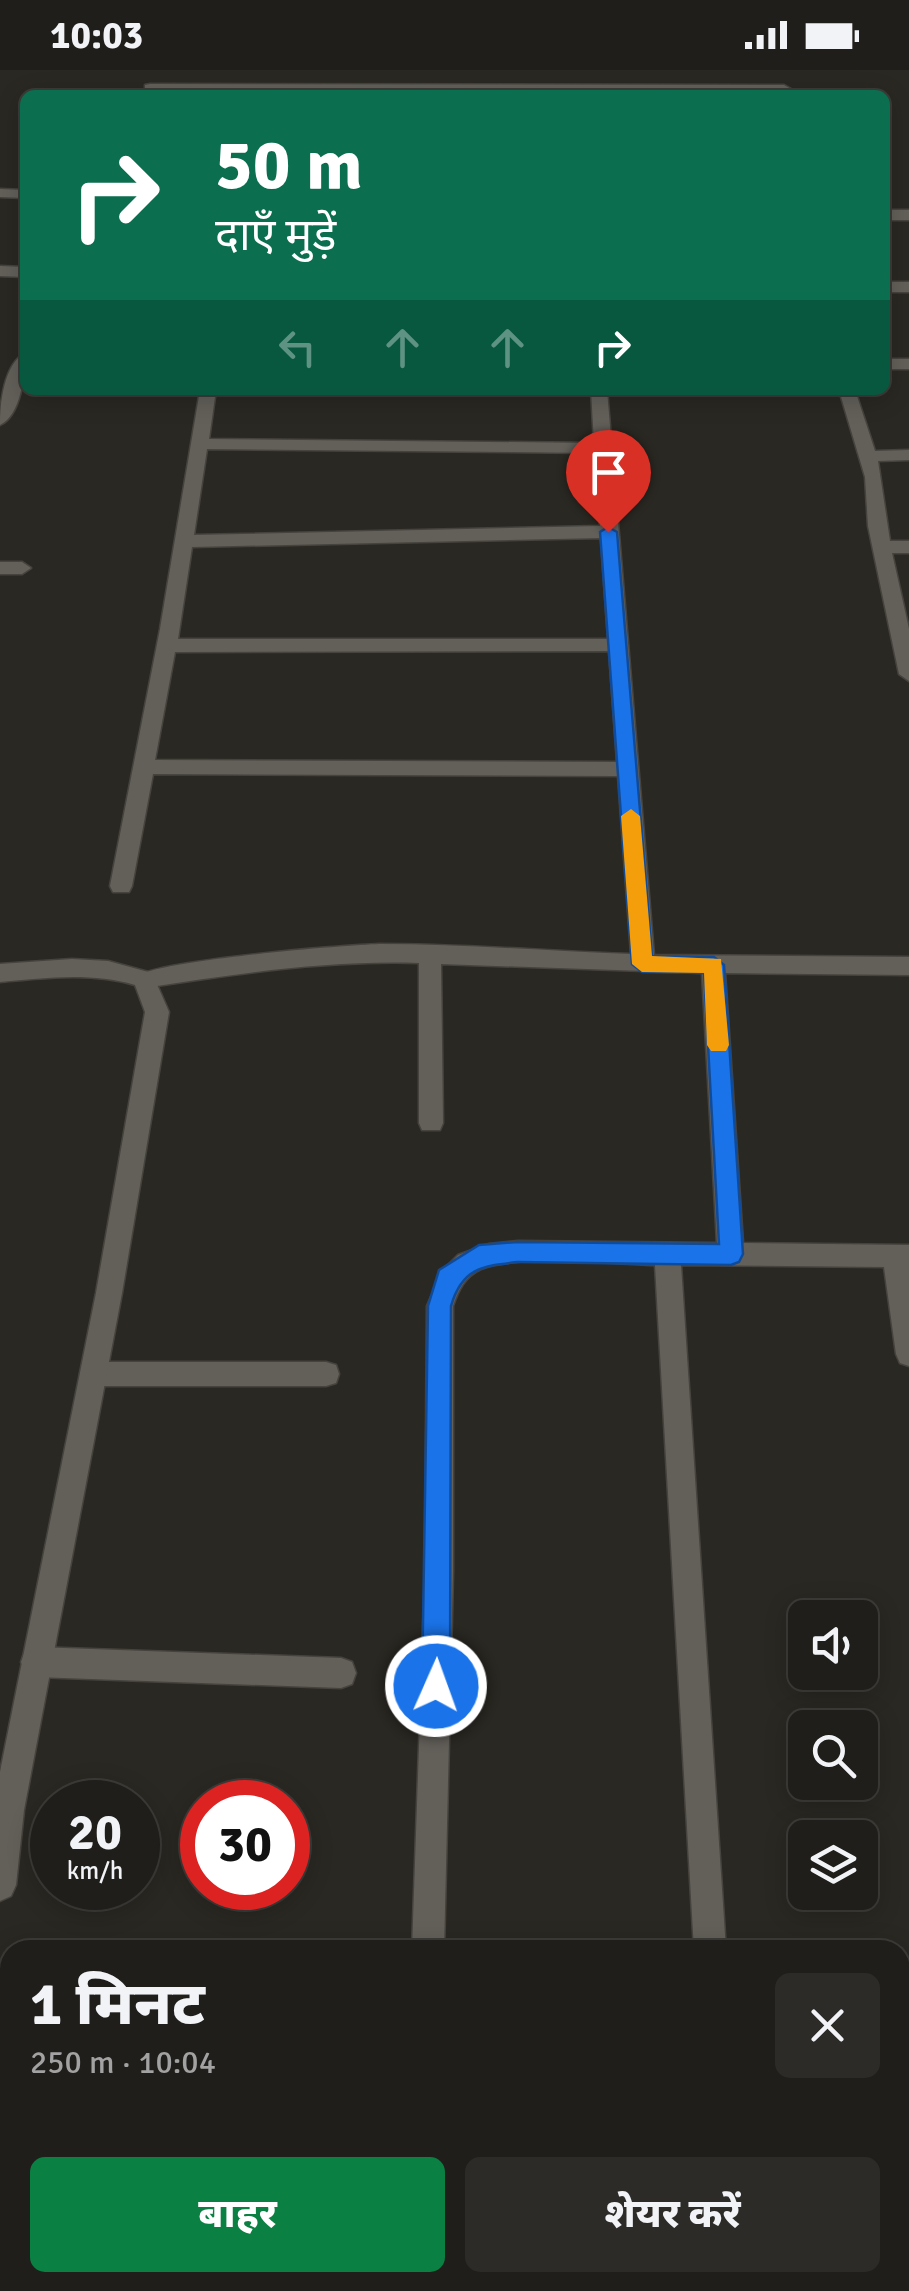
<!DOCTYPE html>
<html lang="hi">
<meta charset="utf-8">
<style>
:root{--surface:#201e1a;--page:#2d2b27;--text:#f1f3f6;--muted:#a2a2a2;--line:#3d3c39;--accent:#0b8043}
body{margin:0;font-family:Signika,"Noto Sans Devanagari",sans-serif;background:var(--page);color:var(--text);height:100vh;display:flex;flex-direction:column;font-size:38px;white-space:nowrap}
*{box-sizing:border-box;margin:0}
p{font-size:32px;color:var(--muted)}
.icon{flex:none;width:55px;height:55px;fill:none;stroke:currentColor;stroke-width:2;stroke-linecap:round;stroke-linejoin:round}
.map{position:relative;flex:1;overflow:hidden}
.side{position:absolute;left:0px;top:1870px;width:910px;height:352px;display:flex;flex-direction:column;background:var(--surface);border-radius:30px 30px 0 0;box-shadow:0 5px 25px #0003,0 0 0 2px var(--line)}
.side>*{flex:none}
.hud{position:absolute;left:20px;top:20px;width:870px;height:305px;border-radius:15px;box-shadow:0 5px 25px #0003,0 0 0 2px var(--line);background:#0b6e4f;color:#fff;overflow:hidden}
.fabs{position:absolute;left:788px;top:1530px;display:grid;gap:20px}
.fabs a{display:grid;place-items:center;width:90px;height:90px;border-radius:15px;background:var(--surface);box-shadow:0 5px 25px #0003,0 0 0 2px var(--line);font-size:50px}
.speed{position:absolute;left:30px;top:1710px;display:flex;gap:20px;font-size:50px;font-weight:700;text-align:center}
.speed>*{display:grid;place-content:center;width:130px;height:130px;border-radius:50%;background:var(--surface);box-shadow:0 5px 25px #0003,0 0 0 2px var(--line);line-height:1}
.speed small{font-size:25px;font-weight:400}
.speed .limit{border:15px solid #d22;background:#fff;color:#111}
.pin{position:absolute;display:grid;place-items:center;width:85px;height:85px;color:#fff;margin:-102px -42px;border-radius:50% 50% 50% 0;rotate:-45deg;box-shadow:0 0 10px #0007}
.pin .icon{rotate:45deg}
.me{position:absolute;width:110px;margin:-55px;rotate:2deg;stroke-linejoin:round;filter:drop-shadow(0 0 8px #0008)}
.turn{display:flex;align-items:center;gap:35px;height:210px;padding:0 30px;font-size:45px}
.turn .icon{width:130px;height:130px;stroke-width:2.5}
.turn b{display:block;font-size:70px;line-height:85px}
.lanes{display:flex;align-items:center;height:95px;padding:0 30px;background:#0003;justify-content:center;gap:50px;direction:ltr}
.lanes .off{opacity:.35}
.round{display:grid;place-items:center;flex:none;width:105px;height:105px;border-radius:15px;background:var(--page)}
.head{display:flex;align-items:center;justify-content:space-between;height:170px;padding:0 30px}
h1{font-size:60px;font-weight:800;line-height:75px}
.primary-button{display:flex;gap:20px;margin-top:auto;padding:20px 30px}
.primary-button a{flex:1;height:115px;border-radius:15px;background:var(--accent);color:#fff;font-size:40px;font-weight:800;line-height:115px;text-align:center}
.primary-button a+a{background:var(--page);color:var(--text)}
.status{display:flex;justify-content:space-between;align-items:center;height:70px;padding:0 50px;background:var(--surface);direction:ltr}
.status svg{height:28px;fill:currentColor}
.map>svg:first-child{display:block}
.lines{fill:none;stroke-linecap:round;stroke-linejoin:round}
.minor-casing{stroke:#46433e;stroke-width:3}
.tertiary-casing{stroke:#46433e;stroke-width:3}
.minor{fill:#63605a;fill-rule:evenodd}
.tertiary{fill:#63605a;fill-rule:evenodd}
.route{fill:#1a73e8;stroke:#114b97;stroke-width:2.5}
.slow{fill:#f59e0b}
</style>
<div class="status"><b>10:03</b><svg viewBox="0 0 49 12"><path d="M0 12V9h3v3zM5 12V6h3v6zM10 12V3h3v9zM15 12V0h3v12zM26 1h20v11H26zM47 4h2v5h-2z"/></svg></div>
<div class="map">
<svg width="909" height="2221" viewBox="0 0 909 2221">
<rect width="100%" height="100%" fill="#2a2822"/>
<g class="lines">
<defs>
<path id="minor" d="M150 14 784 15 791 19 784 23 145 21V15Z
M0 119 25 120V128L0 127Z
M885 140H909V150H885Z
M0 196 25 197V207L0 206Z
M885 212H909V222H885Z
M25 283C25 305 21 345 0 355 0 333 4 294 25 283Z
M885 289H909V299H885Z
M200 320H216L209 369 594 373 591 320H607L654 885 909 887V905L725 903 743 1173 909 1175V1296L900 1293 896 1284 884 1197 681 1195 726 1880H694L655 1195C613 1194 517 1184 481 1199 465 1206 458 1221 453 1236V1502L444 1880H412L425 1502 427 1236 442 1201 458 1185 489 1174 518 1171 717 1173 702 903 441 894 443 1053 440 1060H422L419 1053V893C327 890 234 904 144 918L136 915 133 909C143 891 347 875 379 874 463 874 547 881 631 884L618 706 153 704 132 816 129 822H113L110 816 160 559ZM207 379 595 383 600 456 194 465ZM601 468 608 569H178L192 477ZM609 581 617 692 155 690 175 582Z
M839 320H855L875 381 909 380V390L878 391 890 471H909V483H892L909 559V611L899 604 868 456 865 407Z
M0 492H22L31 498 22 504H0Z
M93 1292H326L336 1295 339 1304 336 1313 326 1316H93L83 1313 80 1304 83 1295Z
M36 1577 341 1588 352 1592 356 1603 352 1614 341 1618 36 1607 25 1603 21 1592 25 1581Z
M0 1991H10V2025H0Z
M900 2078H909V2114H900Z
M400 2212H436V2221H400Z"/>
<path id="tertiary" d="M72 889 108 891 152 903 169 942 122 1223 24 1740 16 1815 11 1826 0 1831V1702L96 1223 145 942 135 915C91 902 45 908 0 912V894Z"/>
</defs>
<use href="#minor" class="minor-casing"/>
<use href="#tertiary" class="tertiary-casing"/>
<use href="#minor" class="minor"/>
<use href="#tertiary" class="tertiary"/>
</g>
<path class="route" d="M608 457 617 462 652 886 714 887 724 895 743 1184 739 1192 731 1195 518 1192C482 1196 462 1198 451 1236L450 1616 446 1625 436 1629 426 1625 422 1616 428 1236 439 1200 479 1175 518 1172 719 1174 704 903 642 902 632 894 600 462Z"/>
<path class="slow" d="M631 739 640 746 652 886 721 889 729 975 726 981H711L707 975 704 903 642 902 632 894 621 746Z"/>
</svg>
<div class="fabs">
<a><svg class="icon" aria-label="sound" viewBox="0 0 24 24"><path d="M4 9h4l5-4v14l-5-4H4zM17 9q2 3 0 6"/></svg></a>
<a><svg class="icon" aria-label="search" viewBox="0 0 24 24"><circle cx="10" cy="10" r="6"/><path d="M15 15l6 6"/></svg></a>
<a><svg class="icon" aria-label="layers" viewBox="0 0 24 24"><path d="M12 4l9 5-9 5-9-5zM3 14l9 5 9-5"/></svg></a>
</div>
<div class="speed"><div>20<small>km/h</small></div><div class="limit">30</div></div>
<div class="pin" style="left:608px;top:462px;background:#d93025"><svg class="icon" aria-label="arrive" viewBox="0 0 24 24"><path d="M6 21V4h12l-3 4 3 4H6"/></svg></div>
<svg class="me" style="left:436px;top:1616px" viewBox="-20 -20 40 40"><circle r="17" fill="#1a73e8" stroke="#fff" stroke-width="3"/><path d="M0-11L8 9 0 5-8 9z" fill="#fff"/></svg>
<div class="hud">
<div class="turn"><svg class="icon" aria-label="right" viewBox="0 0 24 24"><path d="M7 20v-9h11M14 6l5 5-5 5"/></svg><div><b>50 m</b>दाएँ मुड़ें</div></div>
<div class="lanes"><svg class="icon off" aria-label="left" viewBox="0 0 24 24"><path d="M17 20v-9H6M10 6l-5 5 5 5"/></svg><svg class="icon off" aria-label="ahead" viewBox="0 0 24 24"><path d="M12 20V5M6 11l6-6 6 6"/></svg><svg class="icon off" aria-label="ahead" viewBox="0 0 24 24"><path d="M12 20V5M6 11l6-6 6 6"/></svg><svg class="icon" aria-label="right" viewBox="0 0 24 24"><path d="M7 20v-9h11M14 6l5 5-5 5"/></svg></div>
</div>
<section class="side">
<div class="head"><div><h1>1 मिनट</h1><p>250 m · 10:04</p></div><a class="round"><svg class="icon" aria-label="close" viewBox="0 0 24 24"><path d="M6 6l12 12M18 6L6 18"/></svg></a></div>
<div class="primary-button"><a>बाहर</a><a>शेयर करें</a></div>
</section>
</div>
